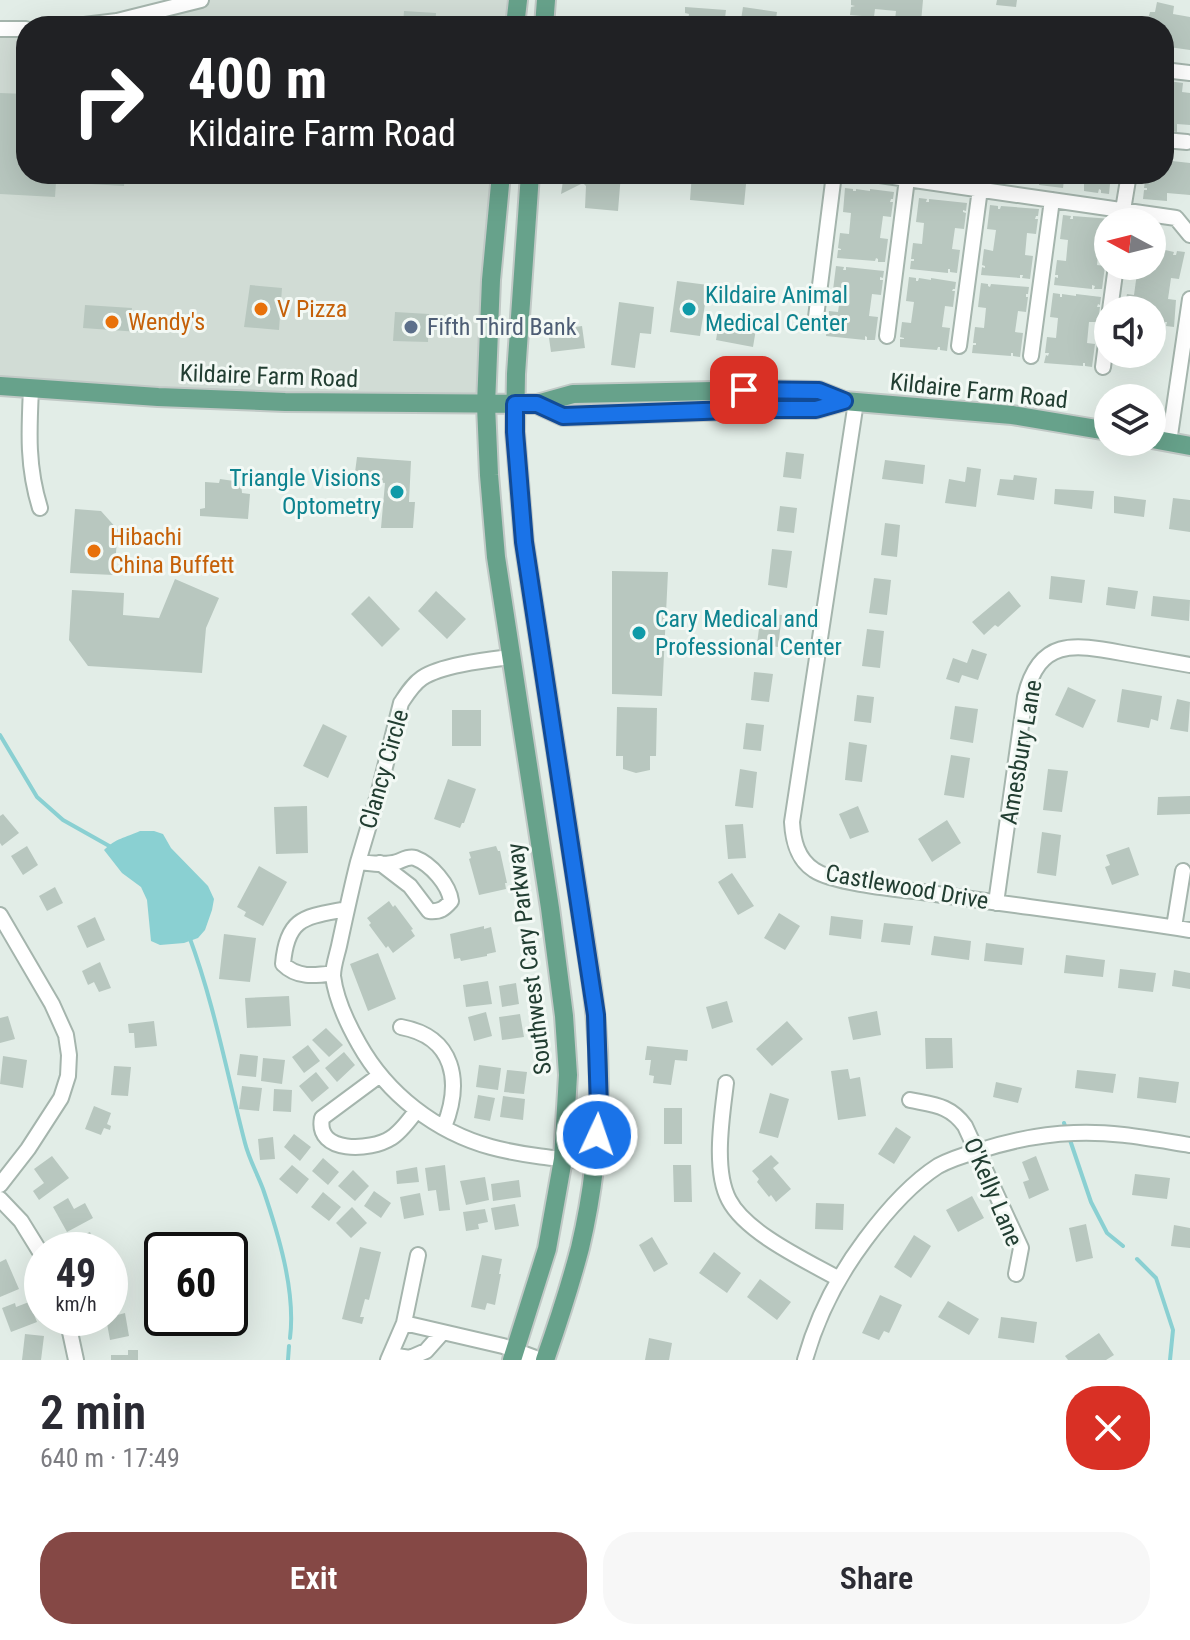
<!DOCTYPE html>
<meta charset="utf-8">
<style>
:root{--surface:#fff;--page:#f7f7f7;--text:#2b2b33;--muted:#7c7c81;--accent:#854845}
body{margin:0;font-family:"Roboto Condensed",sans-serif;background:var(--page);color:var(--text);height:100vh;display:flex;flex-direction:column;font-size:30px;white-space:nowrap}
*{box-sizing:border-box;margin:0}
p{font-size:26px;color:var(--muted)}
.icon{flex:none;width:44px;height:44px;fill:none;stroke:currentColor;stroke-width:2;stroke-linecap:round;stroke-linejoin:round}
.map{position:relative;height:1360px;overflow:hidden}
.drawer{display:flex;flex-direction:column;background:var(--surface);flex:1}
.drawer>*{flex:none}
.top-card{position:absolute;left:16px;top:16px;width:1158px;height:168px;border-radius:32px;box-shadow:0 8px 32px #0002;background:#202124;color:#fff;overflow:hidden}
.needle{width:52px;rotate:277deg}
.buttons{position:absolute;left:1094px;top:208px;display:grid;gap:16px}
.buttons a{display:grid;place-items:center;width:72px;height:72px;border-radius:50%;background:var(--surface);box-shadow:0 8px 32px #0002;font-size:40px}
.speed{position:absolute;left:24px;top:1232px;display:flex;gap:16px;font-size:40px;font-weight:700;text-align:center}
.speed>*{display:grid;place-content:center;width:104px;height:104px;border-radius:50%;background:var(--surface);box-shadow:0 8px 32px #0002;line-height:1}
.speed small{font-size:20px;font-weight:400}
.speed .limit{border:4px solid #111;border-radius:12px;background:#fff;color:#111}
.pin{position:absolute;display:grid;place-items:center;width:68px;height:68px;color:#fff;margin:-34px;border-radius:16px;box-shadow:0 4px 12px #0006}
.me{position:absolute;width:88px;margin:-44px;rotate:3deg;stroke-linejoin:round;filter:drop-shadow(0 0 6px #0008)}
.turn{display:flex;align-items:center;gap:28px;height:168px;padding:0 40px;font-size:36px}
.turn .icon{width:104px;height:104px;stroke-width:2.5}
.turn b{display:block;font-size:56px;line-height:68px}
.round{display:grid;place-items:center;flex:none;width:84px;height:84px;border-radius:32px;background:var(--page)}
.headline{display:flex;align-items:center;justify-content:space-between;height:136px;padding:0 40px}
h1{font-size:48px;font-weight:600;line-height:60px}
.button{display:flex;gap:16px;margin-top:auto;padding:16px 40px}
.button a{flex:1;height:92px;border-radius:32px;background:var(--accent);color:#fff;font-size:32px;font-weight:600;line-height:92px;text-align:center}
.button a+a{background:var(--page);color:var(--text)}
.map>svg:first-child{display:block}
.built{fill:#d1dcd5}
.water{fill:#8ad0d2}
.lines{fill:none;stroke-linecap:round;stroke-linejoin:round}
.stream{stroke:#8ad0d2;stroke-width:4}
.building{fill:#b8c7bf}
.minor-casing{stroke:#a5b5ad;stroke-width:18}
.major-casing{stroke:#c1c9c6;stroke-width:22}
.minor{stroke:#fff;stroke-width:14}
.major{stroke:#67a28b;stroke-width:18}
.route-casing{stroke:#114b97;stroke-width:20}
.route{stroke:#1a73e8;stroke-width:14}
.food-dot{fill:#e8710a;stroke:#f3f9f5;stroke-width:3}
.culture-dot{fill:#0f9aa8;stroke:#f3f9f5;stroke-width:3}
.service-dot{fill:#5c6f8a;stroke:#f3f9f5;stroke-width:3}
.labels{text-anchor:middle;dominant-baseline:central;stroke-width:6;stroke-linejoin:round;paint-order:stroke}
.culture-label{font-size:24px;fill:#0d838f;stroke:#f3f9f5;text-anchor:start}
.food-label{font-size:24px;fill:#c56008;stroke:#f3f9f5;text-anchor:start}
.service-label{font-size:24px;fill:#4e5e75;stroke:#f3f9f5;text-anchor:start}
.street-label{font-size:24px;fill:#223e32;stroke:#f3f9f5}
</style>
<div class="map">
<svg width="1190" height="1360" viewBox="0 0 1190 1360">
<rect width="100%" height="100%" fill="#e2ede7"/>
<path class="built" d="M201 0H518L515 26H76Z
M0 29H26V174H501L486 405 0 386Z"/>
<path class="water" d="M140 831H154L163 834 171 848 208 886 214 899 212 910 205 930 198 938 184 943 160 945 151 941 147 900 141 887 122 873 104 850C116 838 125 838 140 831Z"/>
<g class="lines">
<path class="stream" d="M0 735 37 797 63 820 111 847
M189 936C214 1003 227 1074 245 1143 249 1159 257 1173 263 1189 278 1233 296 1291 290 1338
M1064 1123 1065 1126
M1070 1140 1091 1202 1107 1233 1123 1246
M1137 1259 1156 1278 1173 1330 1170 1360
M288 1360 289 1346"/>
</g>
<path class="building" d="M851 0H923L921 22H913V19L911 22 895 20 896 11 875 9 874 17 850 15 851 7 855 6 851 5Z
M997 0H1017L1016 7 996 5Z
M1157 2 1174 6 1173 14 1190 17V50L1169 47 1168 54H1164V26H1146L1150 12H1155Z
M685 7 726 10 724 26H687L689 14 685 13Z
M743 7 777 12 775 26H740Z
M404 11 436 13 435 26H403Z
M1168 81 1183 83 1182 92 1190 93V125L1177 124V132L1164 130V83L1167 84Z
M0 93 26 94V174H125L124 186 56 182 55 197 0 194Z
M1164 151 1173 152 1172 161 1190 163V195L1167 193V201L1143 199 1144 190H1147V188H1144L1146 174H1164Z
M564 174H621L618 211 585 208 586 186 583 183 561 194Z
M692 174H747L744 205 690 200Z
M1001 174H1026L1025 181 1017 180 1018 177H1015V180L1000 178Z
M1044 174H1111L1109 194 1101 193V190L1099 189 1098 193 1084 191V182L1064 180 1063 188 1039 185 1040 177H1043Z
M845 188 853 189V191H856V189L870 191V189L894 192 893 199H891L890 202H893L891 217 883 216 880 238 888 239 885 262H878V259L876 258 875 261 837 258 838 250H841V249L838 248 840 233 849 234 851 213 843 212Z
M919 198 927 199 926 202H929V199L967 203 966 211 963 210V212L966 213 964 229 955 228 952 249 960 250 957 273 950 272V269H948V273L910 269 911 261H914V259H911L913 243 922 244 924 223 916 222Z
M990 205 998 206V209H1000L1001 206 1039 209 1038 216H1036L1035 219H1038L1036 234 1027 233 1025 255 1033 256 1030 279 1022 278 1023 275H1020V278L981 275 982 267 985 268V266L982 265 984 249 993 251 996 230 987 229Z
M1063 215 1071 216 1070 219H1073V216L1111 219 1110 222H1108V245L1099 244 1097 265 1105 266 1102 289H1094L1095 286 1092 285V289L1054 285 1055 277 1058 278V275H1055L1057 260 1066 261 1068 240 1060 239Z
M1152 247 1174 252 1173 255H1176L1177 251 1185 252 1179 279 1171 278 1168 299 1176 300 1174 327 1166 326 1167 322H1165L1164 325 1152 324V310H1123L1127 294 1134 295 1137 273 1129 272 1130 266H1152Z
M836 266 844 267 843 270H846V267L884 271 883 278 880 277V280H883L881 295 872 294 869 316 878 317 875 340H867V337L865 336V340L826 336 827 328 830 329 831 327 827 326 829 311 838 312 841 291 833 290Z
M909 277 916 278V281H918L919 278 931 280V278L956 282 955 289H953L952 291H955L953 307 945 306 942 327 950 328 947 351 940 350V347H938L937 350 900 347V339H904V338L900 337 902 322 911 323 914 302 906 301Z
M677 281 708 285 700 336 670 332Z
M981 283 988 284V286L990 287 991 284 1029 287 1028 294H1026V297H1028L1026 312 1018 311 1015 332 1023 333 1020 357 1013 356V353H1011V356L972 353 973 345H976V343H973L975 327 984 328 986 308 978 307Z
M250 285 282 288 279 330 244 327Z
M1053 293 1060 294V297H1062V294L1076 296V294L1101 297 1100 305 1098 304 1097 307H1100L1098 322H1089L1087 343 1095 344 1092 367 1085 366V363H1083V366L1044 363 1046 355 1048 356 1049 353H1045L1047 337 1056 338 1058 318 1050 317Z
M619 302 654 307 651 334 640 333 635 368 611 365Z
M85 305 132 308 131 316 140 317 139 332 83 328Z
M395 312 429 314 428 342 393 341Z
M719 322 756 329 753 347 716 340Z
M582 326 585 348 551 352 548 331Z
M786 452 804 454 801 479 783 477Z
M357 457 411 461 409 502H415L413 528H381L385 483 354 480Z
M885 460 925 465 923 484 882 479Z
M967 467 981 469 976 507 945 503 949 479 965 482Z
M1014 475 1037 478 1034 500 997 495 1000 479 1013 480Z
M220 479 241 482 242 493 250 494 248 519 200 516V509L205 508V482L219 483Z
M1055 489 1094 491 1092 509 1054 504Z
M1114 496 1146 500 1144 517 1114 513Z
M1173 498 1190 500V532L1169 529Z
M780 506 797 508 794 533 777 531Z
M75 509 101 511 118 530 114 575 70 573Z
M885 523 900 525 897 557 881 555Z
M772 549 792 551 787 588 768 585Z
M612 571 668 572 662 696 612 694Z
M1051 576 1085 580 1082 603 1049 599Z
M874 578 891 580 887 615 869 613Z
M175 579 219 598 206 628 202 673 88 666 69 640 72 590 124 593 123 615 159 618Z
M1108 587 1138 591 1135 609 1106 605Z
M436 591 466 619 447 639 418 611Z
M1009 591 1021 606 998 627 995 625 984 635 972 622Z
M369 596 400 629 382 647 351 614Z
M1153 596 1190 600 1189 621 1151 616Z
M761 613 782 615 778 647 757 644Z
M867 629 884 631 880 668 862 666Z
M972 649 987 654 978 680 962 675 959 683 946 679 953 658 967 663Z
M754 672 773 674 769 702 751 700Z
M1068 687 1096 700 1083 728 1055 715Z
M1122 689 1162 696 1158 721 1151 719 1149 728 1117 722Z
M857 695 874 697 871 723 854 721Z
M1177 699 1190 702 1188 732 1170 729Z
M955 706 978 709 973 743 950 739Z
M617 707 657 708 656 756H650V770L636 773 623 769V756H616Z
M452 710H481V746H452Z
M746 723 764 725 761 751 743 749Z
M323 724 347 736 328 778 303 766Z
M849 742 867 745 862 782 845 780Z
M951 755 970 758 964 798 944 795Z
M740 769 757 772 753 808 735 806Z
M1048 769 1068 771 1062 812 1043 810Z
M448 779 476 789 464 823H462L460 828 434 819Z
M1190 796V814L1157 815 1158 797Z
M307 806 308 853 276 854 274 807Z
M858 806 869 832 850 839 839 814Z
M3 814 19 833 2 846 0 843V816Z
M947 820 961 843 932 862 918 839Z
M743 824 746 858 728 859 725 825Z
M1042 832 1061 835 1056 876 1037 873Z
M27 846 38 865 23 875 11 856Z
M496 846 498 851H500L507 883H505L506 889 479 895 469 859 471 858 469 852Z
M1129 847 1139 875 1112 885 1105 867 1110 865 1106 855Z
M259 866 287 882 263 926 244 916 246 912 237 907Z
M732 873 754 906 738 915 718 882Z
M55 887 63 903 47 911 39 896Z
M389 901 393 907 395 905 413 929 411 930 415 936 393 953 388 946 386 948 369 925 371 923 367 918Z
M779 913 800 926 785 950 764 938Z
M831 916 863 920 861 939 829 935Z
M95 917 105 940 87 948 77 926Z
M884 923 913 926 910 945 881 942Z
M484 926V929L491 927 496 952 487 954V956L461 961 460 958 454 959 450 934Z
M224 934 256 938 250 982 219 979Z
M934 936 971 941 969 960 931 955Z
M986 943 1024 948 1022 965 984 961Z
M378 953 396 999 368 1011 350 964Z
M1066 955 1105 960 1103 977 1064 973Z
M100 962 111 988 99 992 94 982 88 985 82 971Z
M1120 969 1156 973 1153 992 1118 988Z
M1174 970 1190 973V989L1172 986Z
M488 981 492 1004 466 1007 463 985Z
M516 983 519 1004 502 1007 499 986Z
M289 996 291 1026 247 1028 245 998Z
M727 1001 733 1022 712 1029 706 1007Z
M877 1011 881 1035 853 1040 848 1017Z
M486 1012 492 1036 474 1041 468 1017Z
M520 1014 524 1037 502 1040 499 1017Z
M8 1016 15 1039 0 1043V1018Z
M154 1021 157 1046 135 1048 134 1033H129L128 1024Z
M787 1021 803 1039 772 1066 756 1049Z
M326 1028 343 1045 329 1057 312 1040Z
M925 1038H952L953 1068 926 1069Z
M308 1045 320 1061 304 1073 292 1057Z
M647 1046 688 1050 687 1061 675 1060 671 1085 653 1083 654 1076 649 1075 651 1060H645Z
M344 1052 355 1065 337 1082 325 1068Z
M240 1054 258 1056 256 1077 237 1075Z
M3 1056 27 1060 23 1088 0 1084Z
M263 1058 285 1060 282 1084 261 1081Z
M479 1065 501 1068 498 1090 476 1087Z
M114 1066 131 1067 128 1096 111 1095Z
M848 1069 850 1079 860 1077 866 1116 838 1120 831 1071Z
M507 1070 527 1072 524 1094 504 1092Z
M1077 1070 1116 1074 1113 1093 1075 1088Z
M316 1072 329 1088 312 1102 299 1086Z
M1139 1077 1179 1082 1176 1103 1137 1098Z
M996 1082 1022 1088 1018 1103 993 1097Z
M242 1086 262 1088 259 1111 239 1109Z
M274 1089 292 1090 291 1112 273 1111Z
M770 1093 789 1099 778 1138 759 1133Z
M478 1095 495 1098 490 1121 474 1118Z
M503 1096 525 1099 523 1120 500 1117Z
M94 1106 111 1113 107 1124 111 1126 110 1130 104 1128 101 1135 85 1129Z
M664 1108H682V1144H664Z
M896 1127 911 1137 894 1164 878 1154Z
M294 1134 311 1147 300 1161 284 1147Z
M273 1137 275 1159 260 1160 258 1139Z
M771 1155 779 1163 773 1168 791 1189 776 1202 771 1195 769 1197 757 1182 759 1179 752 1171Z
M52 1156 69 1178 39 1200 33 1191 44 1183 34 1169Z
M1036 1156 1049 1190 1029 1199 1023 1182 1029 1180 1022 1162Z
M323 1158 339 1172 328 1185 312 1171Z
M292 1165 309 1179 297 1194 279 1179Z
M445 1165 450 1210 439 1211 436 1190 428 1191 425 1168Z
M673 1165H691L692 1202H674Z
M417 1167 419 1182 397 1184 396 1171Z
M353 1170 369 1186 355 1201 338 1186Z
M1135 1174 1170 1178 1167 1199 1132 1195Z
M485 1177 489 1200 466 1205 460 1181Z
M519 1180 521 1197 493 1201 491 1184Z
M374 1191 391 1203 381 1218 364 1206Z
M323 1192 341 1207 329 1221 311 1207Z
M420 1193 424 1215 404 1219 400 1197Z
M972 1196 984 1218 958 1232 946 1210Z
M68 1198 74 1209 85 1203 93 1218 67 1232 53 1207Z
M816 1203 844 1204 843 1230 815 1229Z
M515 1204 519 1226 495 1230 491 1208Z
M352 1207 367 1223 351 1238 336 1223Z
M485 1209 488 1222 478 1224 479 1229 466 1231 463 1212Z
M1086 1224 1093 1258 1076 1262 1069 1228Z
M1174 1225 1190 1228V1248L1171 1246Z
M90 1232 97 1250H81L76 1238Z
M914 1235 931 1246 911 1278 894 1267Z
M652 1237 668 1264 654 1272 639 1245Z
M360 1247 381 1252 369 1300 365 1299 360 1317H364L362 1324 342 1319Z
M714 1252 741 1273 727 1293 699 1273Z
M482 1255 502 1259 499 1274H501L495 1305 487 1303 485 1310 471 1307Z
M6 1259 19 1289 0 1297V1262Z
M760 1279 791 1302 777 1320 747 1297Z
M120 1281 123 1289 110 1296V1285Z
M880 1295 902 1305 889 1333 884 1331 879 1340 862 1333Z
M948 1301 979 1319 969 1335 938 1317Z
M29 1302 37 1322 11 1332 2 1308 15 1303 16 1307Z
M125 1313 129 1336 110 1340 106 1318Z
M1001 1317 1037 1322 1034 1343 998 1338Z
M1099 1333 1114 1355 1106 1360H1068L1065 1356Z
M25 1334 44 1336 41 1360H22Z
M649 1338 672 1343 669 1360H645Z
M128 1350H138V1360H111V1355H128Z"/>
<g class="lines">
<defs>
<path id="minor" d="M76 26 117 21 201 0
M0 29H26
M1164 70 1190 73
M1164 140 1187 142
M873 174 1176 218 1190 235
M1121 222 1129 174
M1110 310 1116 266
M815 325 834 174
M887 336 907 179
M959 346 980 189
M1031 356 1052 200
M1103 367 1108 328
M31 389C29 431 27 466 40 508
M856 402 792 822C793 840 797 859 814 870 833 883 896 889 922 892 1011 905 1101 916 1190 930
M1169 442 1190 299
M358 862 378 795 401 703C407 694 413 684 422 678 441 665 487 660 511 657
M380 863 410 886 429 911C440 912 444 909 451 901 449 885 431 864 415 858 408 856 403 860 397 862 385 866 370 863 358 862 351 890 345 918 339 946 337 955 333 966 333 976 336 1000 347 1023 359 1044 387 1094 436 1132 491 1147 524 1156 561 1159 595 1162
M996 903 1025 697C1039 638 1073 644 1122 653 1145 657 1167 661 1190 665
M0 915 52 1004 66 1035 69 1055 68 1076 61 1098 28 1149 0 1185
M1174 927 1183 871
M333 973C314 976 297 978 283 964 287 916 306 917 347 909
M401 1027C455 1037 462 1082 444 1127
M380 1075 322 1118C315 1154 371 1151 391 1138 401 1132 410 1119 417 1110
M726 1083C722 1116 713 1170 729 1200 746 1233 807 1261 839 1279
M910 1100C934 1105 950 1105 965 1126L1021 1248 1016 1274
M0 1199 21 1221 42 1255
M418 1255 404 1323 503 1346 541 1360
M67 1318 76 1360
M390 1355 410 1358 426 1351 442 1333
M388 1360 404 1323
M805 1360C817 1317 838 1276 865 1240 885 1213 910 1184 938 1166 951 1159 964 1155 978 1151 1009 1141 1042 1134 1074 1133 1113 1131 1152 1139 1190 1145"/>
<path id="major" d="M515 26 518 0
M544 26 546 0
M501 174 491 280 486 405 489 475 496 557 550 908 564 1016 568 1075 563 1159 547 1249 512 1360
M530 174 516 374 515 432 524 542 592 986C604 1073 600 1163 580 1248 570 1286 558 1323 545 1360
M0 386 158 397 285 402 537 404 573 394 760 390 819 391 844 401 1012 415 1108 431
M537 404 563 416 759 409H816L844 401
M1152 439 1190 446"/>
</defs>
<use href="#minor" class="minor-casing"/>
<use href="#major" class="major-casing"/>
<use href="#minor" class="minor"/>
<use href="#major" class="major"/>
</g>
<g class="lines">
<defs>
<path id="route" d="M597 1135 599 1107 596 1015 524 542 515 432V404H537L563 416 759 409H816L844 401 819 391 744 390"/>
</defs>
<use href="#route" class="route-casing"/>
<use href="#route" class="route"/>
</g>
<g class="food-dot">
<circle cx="261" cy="309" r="8"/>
<circle cx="112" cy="322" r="8"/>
<circle cx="94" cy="551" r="8"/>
</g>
<g class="culture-dot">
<circle cx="689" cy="309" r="8"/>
<circle cx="397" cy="492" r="8"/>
<circle cx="639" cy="633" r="8"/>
</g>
<circle class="service-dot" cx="411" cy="327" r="8"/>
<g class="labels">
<g class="culture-label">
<text x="705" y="295">Kildaire Animal<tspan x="705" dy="28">Medical Center</tspan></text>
<text x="381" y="478" text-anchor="end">Triangle Visions<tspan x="381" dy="28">Optometry</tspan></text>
<text x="655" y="619">Cary Medical and<tspan x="655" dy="28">Professional Center</tspan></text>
</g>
<g class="food-label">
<text x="277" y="309">V Pizza</text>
<text x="128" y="322">Wendy's</text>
<text x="110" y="537">Hibachi<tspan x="110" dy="28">China Buffett</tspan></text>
</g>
<g class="service-label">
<text x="427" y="327">Fifth Third Bank</text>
</g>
<g class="street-label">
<text transform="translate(269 376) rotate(2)">Kildaire Farm Road</text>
<text transform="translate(979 391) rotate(6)">Kildaire Farm Road</text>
<text transform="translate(1021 752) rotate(-80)">Amesbury Lane</text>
<text transform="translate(384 769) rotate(-74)">Clancy Circle</text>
<text transform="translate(907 887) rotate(10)">Castlewood Drive</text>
<text transform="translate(529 959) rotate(-97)">Southwest Cary Parkway</text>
<text transform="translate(993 1192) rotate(67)">O'Kelly Lane</text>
</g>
</g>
</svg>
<div class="buttons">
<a><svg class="needle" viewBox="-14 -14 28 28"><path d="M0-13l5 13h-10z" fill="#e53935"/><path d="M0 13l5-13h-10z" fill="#7c7c81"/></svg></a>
<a><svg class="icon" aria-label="sound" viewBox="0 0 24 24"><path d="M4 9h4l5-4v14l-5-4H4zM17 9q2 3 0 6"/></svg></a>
<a><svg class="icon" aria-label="layers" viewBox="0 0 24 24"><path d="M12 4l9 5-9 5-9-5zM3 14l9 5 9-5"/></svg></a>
</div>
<div class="speed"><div>49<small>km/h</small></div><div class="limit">60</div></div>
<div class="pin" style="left:744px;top:390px;background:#d93025"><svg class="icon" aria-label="arrive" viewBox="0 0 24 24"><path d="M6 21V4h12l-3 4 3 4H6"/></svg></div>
<svg class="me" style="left:597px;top:1135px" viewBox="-20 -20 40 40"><circle r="17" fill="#1a73e8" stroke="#fff" stroke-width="3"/><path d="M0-11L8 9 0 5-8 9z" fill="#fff"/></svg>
<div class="top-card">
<div class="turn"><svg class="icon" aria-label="right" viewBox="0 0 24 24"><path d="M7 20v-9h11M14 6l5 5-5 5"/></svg><div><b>400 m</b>Kildaire Farm Road</div></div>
</div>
</div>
<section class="drawer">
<div class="headline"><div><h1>2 min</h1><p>640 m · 17:49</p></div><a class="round" style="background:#d93025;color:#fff"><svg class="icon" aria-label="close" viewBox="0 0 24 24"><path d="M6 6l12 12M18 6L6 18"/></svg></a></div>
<div class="button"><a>Exit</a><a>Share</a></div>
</section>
